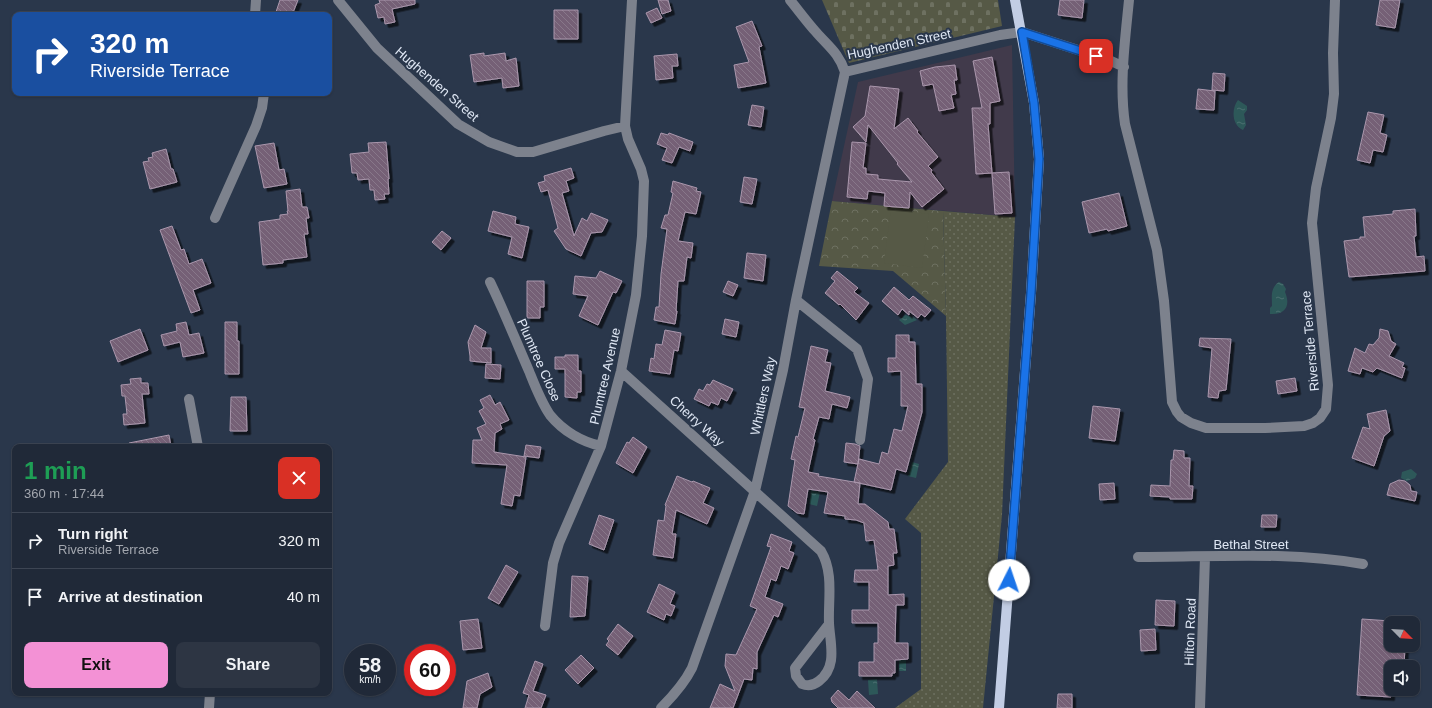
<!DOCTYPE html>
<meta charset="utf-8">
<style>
:root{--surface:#202938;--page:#2d3543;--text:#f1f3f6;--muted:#a2a6ae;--line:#3d4553;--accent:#f391d5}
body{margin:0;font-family:Arial,sans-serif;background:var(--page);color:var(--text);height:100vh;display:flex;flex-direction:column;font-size:15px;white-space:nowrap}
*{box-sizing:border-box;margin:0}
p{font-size:13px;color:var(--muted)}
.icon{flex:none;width:22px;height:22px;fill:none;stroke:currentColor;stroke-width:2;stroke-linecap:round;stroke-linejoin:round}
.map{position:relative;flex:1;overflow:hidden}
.side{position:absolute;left:12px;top:444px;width:320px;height:252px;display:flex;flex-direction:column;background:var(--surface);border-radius:8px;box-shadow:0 1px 3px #0004,0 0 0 1px var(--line)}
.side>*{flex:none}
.guide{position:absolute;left:12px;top:12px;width:320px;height:84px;border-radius:8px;box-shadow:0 1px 3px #0004,0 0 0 1px var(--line);background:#1a4fa0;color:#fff;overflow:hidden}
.needle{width:26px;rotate:114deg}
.controls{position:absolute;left:1384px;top:616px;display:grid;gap:8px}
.controls a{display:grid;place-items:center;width:36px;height:36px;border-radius:8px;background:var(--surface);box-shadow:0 1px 3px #0004,0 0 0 1px var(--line);font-size:20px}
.speed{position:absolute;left:344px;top:644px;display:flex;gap:8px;font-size:20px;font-weight:700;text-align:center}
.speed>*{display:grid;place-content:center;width:52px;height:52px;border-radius:50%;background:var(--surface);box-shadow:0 1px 3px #0004,0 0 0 1px var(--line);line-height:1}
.speed small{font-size:10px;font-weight:400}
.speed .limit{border:6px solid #d22;background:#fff;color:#111}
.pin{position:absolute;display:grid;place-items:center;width:34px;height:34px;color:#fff;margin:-17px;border-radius:8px;box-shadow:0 2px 6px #0006}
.me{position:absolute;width:44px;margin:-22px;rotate:4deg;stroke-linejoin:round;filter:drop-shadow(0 0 3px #0008)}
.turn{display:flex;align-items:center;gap:14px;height:84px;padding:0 12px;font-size:18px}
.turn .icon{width:52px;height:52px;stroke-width:2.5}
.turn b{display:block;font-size:28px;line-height:34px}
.round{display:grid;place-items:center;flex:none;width:42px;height:42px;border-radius:8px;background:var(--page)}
.head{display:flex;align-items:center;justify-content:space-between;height:68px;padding:0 12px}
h1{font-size:24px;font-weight:700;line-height:30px;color:#1e9e55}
.primary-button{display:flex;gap:8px;margin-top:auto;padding:8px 12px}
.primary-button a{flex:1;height:46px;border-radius:8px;background:var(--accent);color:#111;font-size:16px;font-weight:700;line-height:46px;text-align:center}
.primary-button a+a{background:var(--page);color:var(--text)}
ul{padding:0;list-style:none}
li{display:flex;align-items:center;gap:12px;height:56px;padding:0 12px;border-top:1px solid var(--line)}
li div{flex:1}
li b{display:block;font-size:15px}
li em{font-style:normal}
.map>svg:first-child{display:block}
.education{fill:#413a4b}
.grass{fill:url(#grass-dots)}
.forest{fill:url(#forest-crowns)}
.cemetery{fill:url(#cemetery-stones)}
.pitch{fill:#565946}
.water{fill:url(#water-ripples)}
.building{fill:url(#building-back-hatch);stroke:#ab97ad;filter:url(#shadow)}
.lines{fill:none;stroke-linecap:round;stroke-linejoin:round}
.minor{stroke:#7d828d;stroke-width:10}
.major{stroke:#c2cde4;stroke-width:10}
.route-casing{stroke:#114b97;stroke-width:10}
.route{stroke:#1a73e8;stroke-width:7}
.labels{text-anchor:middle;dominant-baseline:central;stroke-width:4;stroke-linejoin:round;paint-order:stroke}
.street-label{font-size:13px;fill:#e0e8f5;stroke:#2a374b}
</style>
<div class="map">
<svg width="1432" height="708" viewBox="0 0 1432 708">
<defs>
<pattern id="grass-dots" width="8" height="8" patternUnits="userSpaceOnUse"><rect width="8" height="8" fill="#565946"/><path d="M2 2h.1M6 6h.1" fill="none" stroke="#6e7161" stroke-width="1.8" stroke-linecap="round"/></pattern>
<pattern id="forest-crowns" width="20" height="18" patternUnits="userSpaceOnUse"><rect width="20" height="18" fill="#565946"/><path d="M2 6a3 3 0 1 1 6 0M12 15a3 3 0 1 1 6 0" fill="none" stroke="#6e7161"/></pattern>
<pattern id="cemetery-stones" width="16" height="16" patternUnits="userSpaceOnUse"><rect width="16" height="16" fill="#565946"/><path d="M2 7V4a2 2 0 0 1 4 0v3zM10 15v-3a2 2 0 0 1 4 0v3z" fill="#6e7161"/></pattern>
<pattern id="water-ripples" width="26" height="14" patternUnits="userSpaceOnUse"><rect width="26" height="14" fill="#2d5859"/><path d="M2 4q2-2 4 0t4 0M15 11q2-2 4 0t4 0" fill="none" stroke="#4b7071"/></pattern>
<pattern id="building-back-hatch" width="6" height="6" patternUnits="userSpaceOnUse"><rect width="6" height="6" fill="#746176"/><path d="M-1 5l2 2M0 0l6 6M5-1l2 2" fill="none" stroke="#88788a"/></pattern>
<filter id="shadow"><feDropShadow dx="3.5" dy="3.5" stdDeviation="0" flood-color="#0009"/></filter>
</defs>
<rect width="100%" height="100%" fill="#2a374b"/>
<path class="education" d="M1012 45 1015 217 832 201 858 82Z"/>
<path class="grass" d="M943 211 1015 217 1002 515 983 708H895L921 689V533L905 519 948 462 946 316Z"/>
<path class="forest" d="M832 201 943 211 946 316 893 271 819 266Z"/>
<path class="cemetery" d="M822 0H998L1002 26 849 63Z"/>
<path class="pitch" d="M891 209 929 214 922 268 884 263Z"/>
<path class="water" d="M1238 100 1247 106V110L1244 114 1246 125 1243 130C1232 126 1231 109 1238 100Z
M1279 282 1283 284 1286 289 1285 292C1291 306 1285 315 1270 314V308L1272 306C1272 297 1270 288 1279 282Z
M905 315 913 317 917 320 905 325 899 320Z
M912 462 919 464 916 478 908 476Z
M1411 469 1417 474 1415 478 1407 481 1401 478 1402 472Z
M811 490 820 492 817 506 809 504Z
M899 659H906V671H899Z
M877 679 878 694 869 695 868 680Z"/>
<path class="building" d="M280 0H298L292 15H275Z
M379 0H415V4L392 9 395 22 385 24 384 17 378 18 375 5 380 3Z
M658 0H668L671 11 662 14Z
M1060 0H1084L1082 18 1058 15Z
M1380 0H1400L1395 28 1376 25Z
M657 8 662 18 651 23 646 13Z
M554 10H578V39H554Z
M752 21 762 46 759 47 766 83 738 88 734 65 749 62 736 27Z
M484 53V56L505 53 506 61 516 58 519 86 503 88 502 78 474 82 470 55Z
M677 54 678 66H672L673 78 656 80 654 56Z
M992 57 1000 101 990 103V124H988L992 173 976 174 972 108H982L973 61Z
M955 65 957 80H954L956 94 951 95 954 108 939 111 933 84 923 86 920 71 935 67Z
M1213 73 1225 74 1224 91 1212 90Z
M870 86 899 89 894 129 908 118 918 131 917 132 938 157 928 166 932 170 931 172 944 189 922 207 910 192 909 208 884 206 885 193 868 191 867 199 847 197 852 142 866 143 863 168H866V174L878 175V179L912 182 897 164 898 163 868 125 866 142 853 127 865 116Z
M1198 89 1215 91 1214 110 1196 109Z
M752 105 764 107 761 127 748 125Z
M1368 112 1384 115 1380 133 1387 135 1383 152 1373 150 1370 163 1357 160Z
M661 133 668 135 669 133 693 142 690 151 679 147 672 163 662 160 667 148 657 144Z
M386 142 389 179H388L389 194H384L385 199 375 200 374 190H370L369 179 358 180 357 173H352L350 154 369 152 368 143Z
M274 143 279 170 284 169 287 184 264 188 255 146Z
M166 149 171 169H173L177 182 150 189 143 162 149 161 148 158 153 157 152 153Z
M571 168 574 178 566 181 569 191 562 193 574 236 582 218 587 221 591 213 608 220 602 232 591 233 581 256 566 249 554 231 558 228 548 190 541 192 538 183 545 181 544 176Z
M1009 172 1012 213 995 214 992 173Z
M744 177 757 179 752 204 740 202Z
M673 181 697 188 696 191 701 192 696 214 685 212 678 241 693 243 691 258 687 257 684 281H678L676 311H677L675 324 654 320 656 307H659L661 274 667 229 661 228 665 215H668L673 193 671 192Z
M300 189 302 207H307L309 218H306L308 234H304L307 257 283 260V263L263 265 259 222 280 219V215L288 214 287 211H288L286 191Z
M1119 193 1127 226 1108 231 1107 229 1089 233 1082 202Z
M1415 209 1416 236H1414L1416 257 1424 256 1425 271 1349 277 1344 241 1360 239V237H1365L1363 217 1393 214V211Z
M493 211 516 217 515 224 529 227 522 258 508 254 512 237 488 231Z
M172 226 181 250 184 249 189 264 202 259 211 283 193 290 200 310 191 313 160 230Z
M442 231 451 238 441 250 432 242Z
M747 253 766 255 763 281 744 278Z
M600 271 622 281 616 293 613 292 598 325 579 316 588 296 573 294 575 276 596 278Z
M837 271 858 288 854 292 869 303 856 320 840 304 839 305 825 293 835 281 831 278Z
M527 281H544V307H540V318H527Z
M728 281 738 285 733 296 723 292Z
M894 287 909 300 913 296 931 310 925 317 921 314 918 318 909 311V315L902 309 898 315 882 301Z
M725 319 739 322 736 337 722 334Z
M186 322 189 335 199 333 204 353 183 357 180 342 164 346 161 335 177 331 176 324Z
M225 322H237V341H239V374H225Z
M475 325 486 332 481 348H491V363L470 361V356L468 342Z
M140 329 148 350 118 362 110 341Z
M1380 329 1388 331 1391 341 1396 344 1389 356 1404 363 1402 367 1405 368 1402 378 1377 368 1373 372 1362 368 1360 374 1348 371 1355 348 1365 353 1369 344 1373 345 1379 338Z
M665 330 681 333 678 351 674 350 670 374 649 371 651 358 654 359 656 344 662 345Z
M896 335H909V342H915L916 384H922V412L906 472 896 469 891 490 854 482 859 459 879 464 882 452 888 454 894 429 902 431 908 406H901V371L888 372V358H896Z
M1200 338 1231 339 1226 390 1219 391 1218 398 1208 397 1212 348 1199 346Z
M811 346 828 350 825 362 831 363 825 391 850 397 847 408 832 404 829 419 819 417 813 439 815 440 808 472 819 474 818 476 860 483 858 504H865L888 522 889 529H894L897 553H893L894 565 888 566V595L904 594V605H896L895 643H908V659L895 660V673H892V676H859V662H874V643H878V623H852V610H869V582H854L855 570H878L874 540 866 541 864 523 856 520 845 519V516L824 513 828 492 808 489 804 514 797 513 788 506 795 460 791 459 796 436 798 437 805 408 799 407Z
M565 355H578V371H581V392H577V398L565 397V369H555V357H565Z
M486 364 501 365 500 379 485 378Z
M141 378V383H148L149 394H142L145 423 124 425 123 414H127L125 396H122L121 385 131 384 130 379Z
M1295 378 1297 391 1278 394 1276 381Z
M713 380 733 389 727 401 721 398 718 405 711 402 709 406 694 399 699 389 703 391 707 384 710 385Z
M490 395 495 405 500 402 509 420 500 424 502 429 495 433 494 452 526 457 520 496 514 495 512 506 501 504 507 465 472 463 473 440H482L477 428 486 424 479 411 484 408 480 400Z
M231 397H246L247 431H230Z
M1093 406 1120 409 1115 441 1089 438Z
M1386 410 1390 431 1384 436 1374 466 1352 458 1363 427 1370 429 1367 414Z
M169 435 171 447H130L129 443Z
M633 437 647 447 633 473 616 463 627 442 629 443Z
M846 443 855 444 860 446 858 464 844 462Z
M526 445 541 447 539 458 524 456Z
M1174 450 1184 451V458H1190L1189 486H1193L1192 499H1170V497L1150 496 1151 485 1170 486 1171 460H1173Z
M677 476 692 482 693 481 710 488 703 503 714 508 707 524 676 510 672 534H676L673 558 653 555 658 520 664 521 666 506 665 505Z
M1399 480 1405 481 1410 485 1411 491 1417 492 1415 501 1387 495 1390 484Z
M1114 483 1115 499 1100 500 1099 484Z
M599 515 614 520 604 550 589 544Z
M1262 515H1277L1276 527H1261Z
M771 534 792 542 789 551 794 553 788 569 781 566 776 581 771 579 765 597 783 604 778 617 774 615 757 652V669L753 668 752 680 744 679 733 708H710L720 684 735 691 725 666 726 654 736 655 757 609 750 606 771 547 767 546Z
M506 565 518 572 499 604 488 598Z
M572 576 588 577 585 616 570 617Z
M659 584 675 592 670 604 675 606 671 616 666 614 664 620 647 612Z
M1156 600 1175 601 1174 626 1155 625Z
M478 619 482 648 463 650 460 621Z
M1362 619 1391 621V645H1405L1404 667H1391V697L1357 695Z
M618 624 633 636 618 655 606 645 609 641 607 639Z
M1155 629 1156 650 1141 651 1140 630Z
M581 655 594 668 578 684 565 670Z
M535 661 543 664 533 691 546 695 541 708H525L529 695 523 693Z
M488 673 492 687 480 694 477 708H463L467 681Z
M838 690 849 700 857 691 875 708H838L832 702 831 698Z
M1058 694H1072V708H1057Z"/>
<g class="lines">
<path class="minor" d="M338 0 377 48 458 124 489 142 517 152H533L604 131 625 126
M790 0C799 11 807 22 816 32 828 46 839 53 845 72L1000 35 1022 32 1109 60 1124 67
M1129 0C1125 41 1119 84 1125 124L1157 250 1164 301 1172 402 1177 412 1181 417 1191 423 1206 428H1265L1304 426 1313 423 1320 418 1326 409 1328 385 1312 223 1316 188 1331 118 1334 94 1333 53 1335 0
M255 15 256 0
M215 218 256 126 262 108 264 93
M490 282C504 311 516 341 529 371 535 386 541 402 550 415 563 431 582 442 601 446
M796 300 857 349 868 379 860 440
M621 371 821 551C834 573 828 599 829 623 830 644 838 666 819 681 814 685 809 687 802 684L796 676 795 668 829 624
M189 399 198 447
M1138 557C1213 557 1289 551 1363 564
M545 626 553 563 559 543 601 446 621 371 636 295 642 236 644 181 641 169 628 139 625 126 632 0
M209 708 210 693
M661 708C673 696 684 684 692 668L755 491 783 370 796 300 845 72
M1200 708 1205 557"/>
<path class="major" d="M999 708 1031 293 1039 159 1034 103 1015 0"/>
</g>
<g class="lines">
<defs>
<path id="route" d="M1009 580 1031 293 1039 159 1034 103 1022 32 1096 56"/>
</defs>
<use href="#route" class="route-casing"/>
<use href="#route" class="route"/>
</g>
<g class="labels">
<g class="street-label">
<text transform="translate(899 44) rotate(-12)">Hughenden Street</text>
<text transform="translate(437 84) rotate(41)">Hughenden Street</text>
<text transform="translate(1310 341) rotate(-95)">Riverside Terrace</text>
<text transform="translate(539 360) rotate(66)">Plumtree Close</text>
<text transform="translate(605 376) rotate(-77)">Plumtree Avenue</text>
<text transform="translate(763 396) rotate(-78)">Whittlers Way</text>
<text transform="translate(697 421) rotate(42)">Cherry Way</text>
<text x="1251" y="544">Bethal Street</text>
<text transform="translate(1190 632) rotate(-88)">Hilton Road</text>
</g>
</g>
</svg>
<div class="controls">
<a><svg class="needle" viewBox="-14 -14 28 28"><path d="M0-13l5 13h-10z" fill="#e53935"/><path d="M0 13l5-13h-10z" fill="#a2a6ae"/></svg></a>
<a><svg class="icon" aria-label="sound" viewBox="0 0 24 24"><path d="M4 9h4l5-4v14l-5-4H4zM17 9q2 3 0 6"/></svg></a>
</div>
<div class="speed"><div>58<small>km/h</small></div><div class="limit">60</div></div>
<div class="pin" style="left:1096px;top:56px;background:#d93025"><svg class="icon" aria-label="arrive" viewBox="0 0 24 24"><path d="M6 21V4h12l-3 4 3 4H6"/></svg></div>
<svg class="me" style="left:1009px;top:580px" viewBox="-20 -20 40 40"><circle r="19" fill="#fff"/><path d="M0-13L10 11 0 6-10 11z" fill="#1a73e8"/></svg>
<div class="guide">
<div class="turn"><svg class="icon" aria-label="right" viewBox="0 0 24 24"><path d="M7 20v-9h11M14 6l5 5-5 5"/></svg><div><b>320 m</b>Riverside Terrace</div></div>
</div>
<section class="side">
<div class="head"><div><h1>1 min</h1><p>360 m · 17:44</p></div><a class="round" style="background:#d93025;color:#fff"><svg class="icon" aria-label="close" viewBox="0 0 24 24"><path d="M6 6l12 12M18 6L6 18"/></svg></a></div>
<ul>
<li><svg class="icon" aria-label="right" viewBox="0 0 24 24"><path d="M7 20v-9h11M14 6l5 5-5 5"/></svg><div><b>Turn right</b><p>Riverside Terrace</p></div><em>320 m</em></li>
<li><svg class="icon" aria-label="arrive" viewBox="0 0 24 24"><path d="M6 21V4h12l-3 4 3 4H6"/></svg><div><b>Arrive at destination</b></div><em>40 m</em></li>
</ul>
<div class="primary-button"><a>Exit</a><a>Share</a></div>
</section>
</div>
